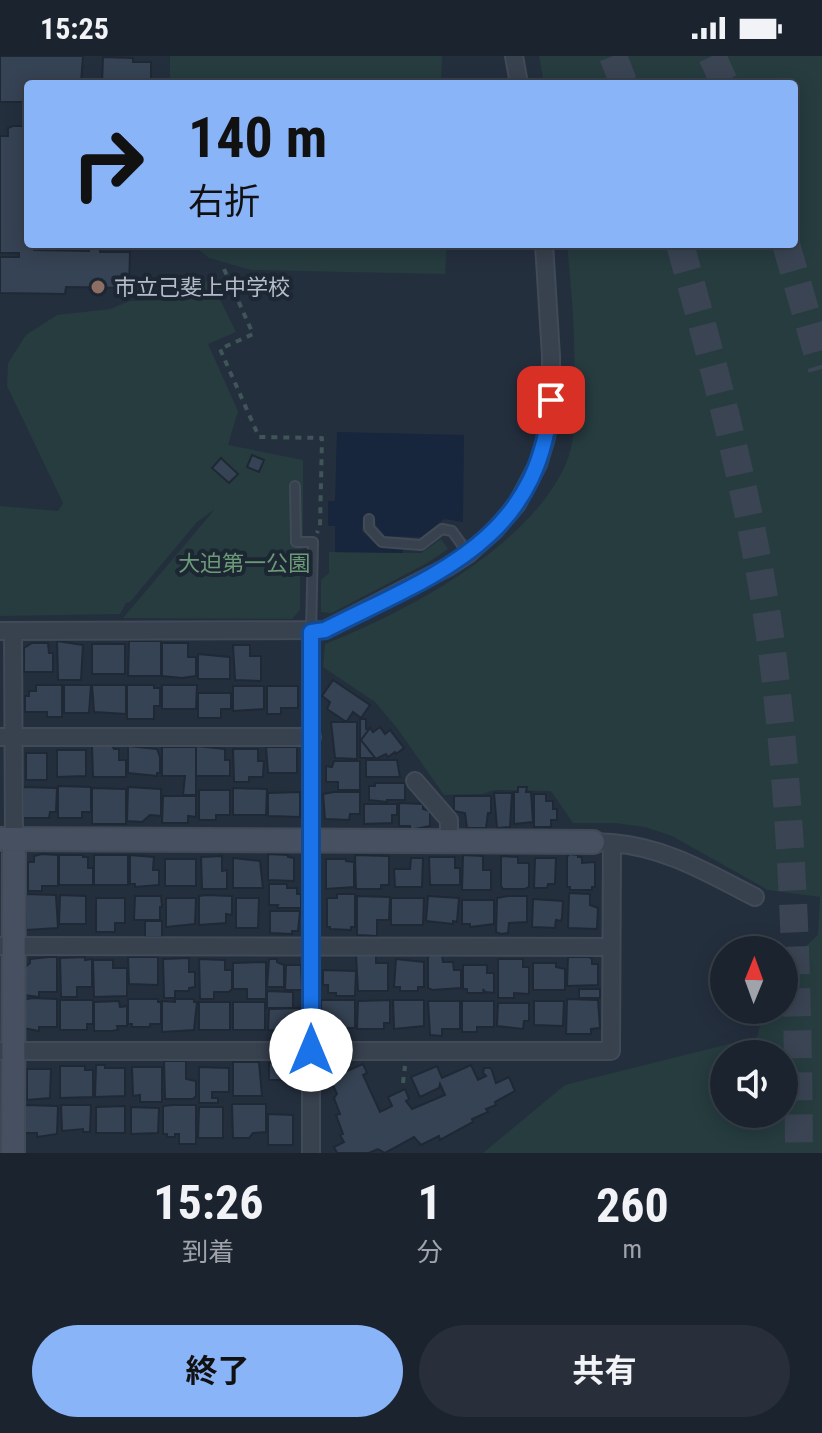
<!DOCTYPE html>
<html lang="ja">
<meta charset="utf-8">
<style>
:root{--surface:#1b232e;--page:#282f3a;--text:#f1f3f6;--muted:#a0a4aa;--line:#39404a;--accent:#8ab4f8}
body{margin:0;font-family:"Roboto Condensed","Noto Sans JP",sans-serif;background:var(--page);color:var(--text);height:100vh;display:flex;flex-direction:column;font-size:30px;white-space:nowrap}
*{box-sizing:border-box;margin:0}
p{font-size:26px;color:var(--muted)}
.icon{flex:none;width:44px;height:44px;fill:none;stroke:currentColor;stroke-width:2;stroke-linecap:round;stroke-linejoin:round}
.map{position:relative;height:1097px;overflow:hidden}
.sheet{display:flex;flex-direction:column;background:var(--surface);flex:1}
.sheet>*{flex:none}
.guide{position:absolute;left:24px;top:24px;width:774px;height:168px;border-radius:8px;box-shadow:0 4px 20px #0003,0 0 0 2px var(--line);background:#8ab4f8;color:#111;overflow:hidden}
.needle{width:52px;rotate:1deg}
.fabs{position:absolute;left:710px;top:880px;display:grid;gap:16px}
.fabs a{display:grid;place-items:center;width:88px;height:88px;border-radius:50%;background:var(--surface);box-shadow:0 4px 20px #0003,0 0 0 2px var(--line);font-size:40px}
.pin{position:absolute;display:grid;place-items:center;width:68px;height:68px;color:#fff;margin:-34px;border-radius:16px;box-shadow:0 4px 12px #0006}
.me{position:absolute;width:88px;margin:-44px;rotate:0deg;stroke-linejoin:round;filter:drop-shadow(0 0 6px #0008)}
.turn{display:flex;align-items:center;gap:28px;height:168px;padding:0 32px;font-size:36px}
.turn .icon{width:104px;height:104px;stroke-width:2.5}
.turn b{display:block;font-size:56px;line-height:68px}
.eta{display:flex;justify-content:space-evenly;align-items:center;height:136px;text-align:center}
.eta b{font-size:48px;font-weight:700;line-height:56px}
.action{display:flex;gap:16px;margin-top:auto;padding:16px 32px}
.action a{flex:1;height:92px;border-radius:48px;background:var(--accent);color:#111;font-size:32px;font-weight:700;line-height:92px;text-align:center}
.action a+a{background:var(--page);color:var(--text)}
.status{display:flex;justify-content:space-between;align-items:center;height:56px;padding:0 40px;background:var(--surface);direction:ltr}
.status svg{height:22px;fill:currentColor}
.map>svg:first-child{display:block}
.green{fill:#263c3f;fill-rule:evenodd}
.water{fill:#17263c}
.building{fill:#364354;stroke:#1f2835;stroke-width:2}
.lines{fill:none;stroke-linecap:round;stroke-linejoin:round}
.highway-tunnel{stroke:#3a4453;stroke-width:28;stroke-dasharray:28 14;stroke-linecap:butt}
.lane-casing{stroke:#414a57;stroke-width:12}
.street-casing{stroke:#414a57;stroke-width:20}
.secondary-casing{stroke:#414a57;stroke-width:26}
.path{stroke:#3f5557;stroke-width:4;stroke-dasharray:6 6;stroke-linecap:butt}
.lane{stroke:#38414e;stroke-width:8}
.street{stroke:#38414e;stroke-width:16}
.secondary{stroke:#465061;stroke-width:22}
.route-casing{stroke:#114b97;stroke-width:20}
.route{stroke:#1a73e8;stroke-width:14}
.education-dot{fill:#8d6e63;stroke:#1d2633;stroke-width:3}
.labels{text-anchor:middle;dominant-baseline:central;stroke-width:8;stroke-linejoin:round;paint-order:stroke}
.poi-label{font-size:22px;fill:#b4bcc9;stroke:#1d2633;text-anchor:start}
.park-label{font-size:22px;fill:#6b9a76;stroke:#1d2633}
</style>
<div class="status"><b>15:25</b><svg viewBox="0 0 49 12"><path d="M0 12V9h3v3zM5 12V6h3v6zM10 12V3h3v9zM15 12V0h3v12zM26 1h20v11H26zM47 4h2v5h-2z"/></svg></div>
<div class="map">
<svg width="822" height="1097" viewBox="0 0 822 1097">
<rect width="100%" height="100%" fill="#242f3e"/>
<path class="green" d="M170 0H442L441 28H170Z
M539 0H822V1097H483L565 1029 757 981 764 954H784V910L818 879 820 841 768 834 672 780 645 771 615 767H573L551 735 495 734 482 738 444 739 397 672 375 646 323 611 325 588C406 556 532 490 567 405 575 385 574 361 574 339 576 288 572 239 567 188H794V28H544ZM724 998H784V1058H724Z
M191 188H447L445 218 251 214 209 202Z
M210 223 236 276 208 288 238 355 228 389 303 404V497L300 498V554L292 563 123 562 215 453 197 466 130 546 126 547 120 558 0 560V450L58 455 63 447 7 330 8 307 26 279 57 259 110 253 130 245 179 244Z
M441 483 448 493 427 507 332 557 321 556V524L329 517V496L421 497Z"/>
<path class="water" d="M337 376 464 379 463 466 444 463 421 481 385 480 376 469 375 461 363 460 362 475 379 492H403V497L335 496V470H328V445H335Z"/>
<path class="building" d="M0 0H83L81 28H28V46H0Z
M103 1 133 2V6H151V28H102Z
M13 70H28V188H34V194L89 195V188H130H100V196H130L129 232 66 231 65 238 0 237V201H19V197H0V80H8V72Z
M252 399 264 404 259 416 247 411Z
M221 402 238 418 229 427 212 412Z
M57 585 83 589 81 624H58Z
M129 585H161V620H128Z
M32 587H48L49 597H53V616H24V592Z
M162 587H188V601H196V620L182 622 162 620Z
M92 588H125V618H92Z
M233 589H250V600H261V625L235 624Z
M198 598 230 601V623H198Z
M333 624 370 649 361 662 353 656 347 665H345L327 653 330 646 322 640Z
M36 629H62V661H47V656H25V640H29V635H36Z
M64 629H91L89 657H64Z
M92 629H126V658L94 656Z
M127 629H154V632H160V650H154V663H127Z
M162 629H197L196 653H162Z
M233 630H264V653L233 655Z
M267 630H298V652H281V658H267Z
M198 637H231V653H221V662H198Z
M360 663H366V673L370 672 361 684 375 702H360Z
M331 666H357V703L335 702Z
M380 671 385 678 390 674 404 692 396 698 395 696 388 701 386 698 376 703 361 684 370 672 373 676Z
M92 690H112L114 693H119V704H126V721H93Z
M128 690 157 693 160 701V717H157V720L128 717Z
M196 690 225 693V704H230V720H196Z
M162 691H196V739H183L185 720H162Z
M266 691H297V717H268Z
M233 693H258V705H264L263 721H249V726H234Z
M57 694H86V720L57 721Z
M26 697H47V724H26Z
M366 704H397L400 721H366Z
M334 705H360V734H338V726H326V710L332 711Z
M375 727H405V744H387V746L369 744V730H375Z
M58 730 91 731V756H82V762H58Z
M23 731 57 732 56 756H50L49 762H23Z
M128 731 161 733V760L150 759 142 766 127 765Z
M518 731H527L526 736H531L533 766 514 768V736H518Z
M92 732 126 733V768H92Z
M233 732 267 733 266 759H233Z
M199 734H230V759H216V764H199Z
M300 736V761L268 760V737Z
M334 736H360V758H350L349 764 325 763 323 738Z
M494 737H512L510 771 497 772Z
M534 738H546V745H553V753H557V764H551V771H534Z
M163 740H196V761L188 760V767H162Z
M454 740H491V757H488L486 772H467L465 757 454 755Z
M399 747 423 748V753L430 755V770L410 774V770H399Z
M364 748H397V759H392V767L364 768Z
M42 798 58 799V830H42V835H28V806H34V800Z
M268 798 288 799V801L294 802V825L268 824Z
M569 798 578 799V801H582V807L595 806V831H592V834H570V831H567V801Z
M59 799H83V801H88V812H93V829H59Z
M94 799H128V829H94Z
M130 799 154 801 153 814H159V829L135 831V828H130Z
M355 799 389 800V829H381V833H356Z
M463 799 483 800V814H491V834H462Z
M222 800V815L227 814V833H202L201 801Z
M501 800 518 801V807H529V831L525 833H503L501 830Z
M429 801H455V812H460V829H430Z
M233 802 260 805 263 832H233Z
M411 802H423L422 831H395L394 813H410Z
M535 802H556L555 828H548L547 832H534Z
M165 803H196V830H165Z
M326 803H346V805L354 806V831L326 833Z
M269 828H287V832H297V838H301V852H277L278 849H269Z
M569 837 590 838V849L598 852 597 873 568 872Z
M26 838 56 839 58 872 26 874Z
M337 838H355V871H351V874L330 873V871H327V842H337Z
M60 839 86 840V868H59Z
M206 839 232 840V859L226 858V867L199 869V840Z
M135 840H161L162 851H160V864H134Z
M357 840 390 841 389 864H377V880L357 879Z
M428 840 459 842 457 866 453 865V868L426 865Z
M508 840H527V866L509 867 508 877 501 878 496 876 497 842Z
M96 842H125V867H115V876H96Z
M166 842H196L195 868 166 871Z
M236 842H259L258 872H236Z
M391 842H424L423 869H391Z
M533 843 563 845 562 862 561 865 556 864 555 872 532 871Z
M462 844H494V868L470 871V868H462Z
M270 855H300L298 875H292V878L270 877Z
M145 865H162V881H145Z
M356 899H376V907H388V935H358Z
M430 899H442L443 906H453L454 914H461V932L432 934 428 932V901Z
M49 901H57V936H39V941L24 939 25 911 30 907V903Z
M85 901V904L92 903V931H77V941H61L60 902Z
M128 901H158V929L129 928Z
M568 901H589L592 903V908H598V929L567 930Z
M189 902V916H195V931L189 932V935H175V942H164L163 903Z
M199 903 225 904V914H232V933L229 936H214V943H200Z
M269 903H277V906L284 909V931H267Z
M396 903 424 906V931H418V935H400V931H394Z
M498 903H523V911H529V938L514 937V942H498Z
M93 904H113V912H127V940L94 941Z
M266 906V943H247V933H233V907Z
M533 907H556V911L565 913V934H533Z
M286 909H301L302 934H285Z
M463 909H487V917H494V937L485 936 483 933 484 937H467V933H463Z
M323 914 356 915 355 940H336V937H328V929H323Z
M579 933H600V942H579Z
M267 935 293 936V952H267Z
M32 942 57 943V971H39V975L23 972V944Z
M128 943H158V946H161V968H150V971H132V968H128Z
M175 943H194V946H197L194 974 162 976V945L175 946Z
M567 943 598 944 600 972 591 973V978H566Z
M60 944H93V968H87V974H60Z
M321 944H355V972H321Z
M390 944V967H384V973H357L358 945Z
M393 944H424V970L394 973Z
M119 945 120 951 127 950V970H117L118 974 111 975H94V946Z
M428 945H460V973H442V980L430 979Z
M462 945H494V971H477V976H462Z
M534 945H564L563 970 534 969Z
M199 946H230V974H199Z
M233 946H265V974H233Z
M498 947H529V965H524L523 973 497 970Z
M300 952V976L268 974 269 953Z
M164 1005H186V1023L196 1025V1040L193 1043H165Z
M233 1006H259L262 1040H233Z
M269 1007H293V1024H269Z
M363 1008 367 1017 363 1019 380 1056 392 1050 388 1041 405 1033 409 1043 406 1045 412 1053 445 1039 440 1028 439 1032 420 1041 411 1021 437 1010 442 1022 471 1009 478 1024 486 1020 483 1017 484 1012H491L496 1027 509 1021 515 1035 495 1046 496 1049 486 1053 488 1056 472 1063 473 1066 440 1084 439 1080 421 1089 414 1081 385 1097 378 1093 369 1097H337L334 1091 344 1086 340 1079 343 1078 336 1059 340 1058 334 1042 337 1038 331 1025 334 1023 333 1021Z
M96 1009H105V1012H125V1040L95 1041Z
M60 1010H85V1014H93V1041L60 1042Z
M132 1011H162V1046H140V1039L133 1040Z
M199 1011 229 1012V1036H212V1042H218V1047H199Z
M27 1013H51L50 1042 27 1044Z
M232 1048H266V1076L253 1077 249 1082H233Z
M25 1049 58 1050 57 1078 37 1081V1077H24Z
M61 1049H91L90 1076H83V1073L62 1075Z
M173 1049H196V1088H179V1078H175V1081H167V1078H163V1050Z
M125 1050V1077H96V1051Z
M131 1051 159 1052 158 1077 131 1078Z
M199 1051H223V1082H198Z
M268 1058 293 1059V1089H268Z"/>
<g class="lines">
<path class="highway-tunnel" d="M613 0 624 28
M712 0 725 28
M680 188C717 322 754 457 772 595 793 762 798 929 799 1097
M786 188 822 313"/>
<defs>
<path id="lane" d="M295 430 296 486H313L311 576
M369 463V472L382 486 421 489 442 473 452 475 468 497"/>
<path id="street" d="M514 0 519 28
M0 575 325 574 448 511 468 498 495 474 517 448 538 408 546 382 551 344V300L544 188
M13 575 14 783
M0 681H312
M415 725 449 764V786
M612 787C665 791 708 817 755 841
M0 890 611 891
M0 995H611L612 787 593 786
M311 1097V576"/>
<path id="secondary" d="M0 783 593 786
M13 1097 14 783"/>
</defs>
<use href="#lane" class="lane-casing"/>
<use href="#street" class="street-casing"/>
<use href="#secondary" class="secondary-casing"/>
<path class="path" d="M224 213 253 278 220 293 259 381 322 382 320 470 317 477
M403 1027 405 1010"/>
<use href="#lane" class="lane"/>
<use href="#street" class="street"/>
<use href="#secondary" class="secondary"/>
</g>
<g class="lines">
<defs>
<path id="route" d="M311 994V576L325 574C435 518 539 486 551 344"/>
</defs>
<use href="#route" class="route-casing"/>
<use href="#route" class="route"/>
</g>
<circle class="education-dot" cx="98" cy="231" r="8"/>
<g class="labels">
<g class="poi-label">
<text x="114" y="231">市立己斐上中学校</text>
</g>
<g class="park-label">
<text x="244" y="507">大迫第一公園</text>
</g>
</g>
</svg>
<div class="fabs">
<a><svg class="needle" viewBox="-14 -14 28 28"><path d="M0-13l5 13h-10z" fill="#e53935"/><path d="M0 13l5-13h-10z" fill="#a0a4aa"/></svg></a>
<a><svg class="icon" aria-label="sound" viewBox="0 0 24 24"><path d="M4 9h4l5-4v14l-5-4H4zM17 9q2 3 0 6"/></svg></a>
</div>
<div class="pin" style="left:551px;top:344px;background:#d93025"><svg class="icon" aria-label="arrive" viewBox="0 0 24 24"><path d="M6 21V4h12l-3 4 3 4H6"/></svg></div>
<svg class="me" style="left:311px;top:994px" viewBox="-20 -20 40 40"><circle r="19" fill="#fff"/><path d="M0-13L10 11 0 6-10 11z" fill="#1a73e8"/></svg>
<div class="guide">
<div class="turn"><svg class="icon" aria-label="right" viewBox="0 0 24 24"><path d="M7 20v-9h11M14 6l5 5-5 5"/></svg><div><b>140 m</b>右折</div></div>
</div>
</div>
<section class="sheet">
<div class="eta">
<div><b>15:26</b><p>到着</p></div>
<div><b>1</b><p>分</p></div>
<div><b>260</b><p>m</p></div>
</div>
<div class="action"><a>終了</a><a>共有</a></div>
</section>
